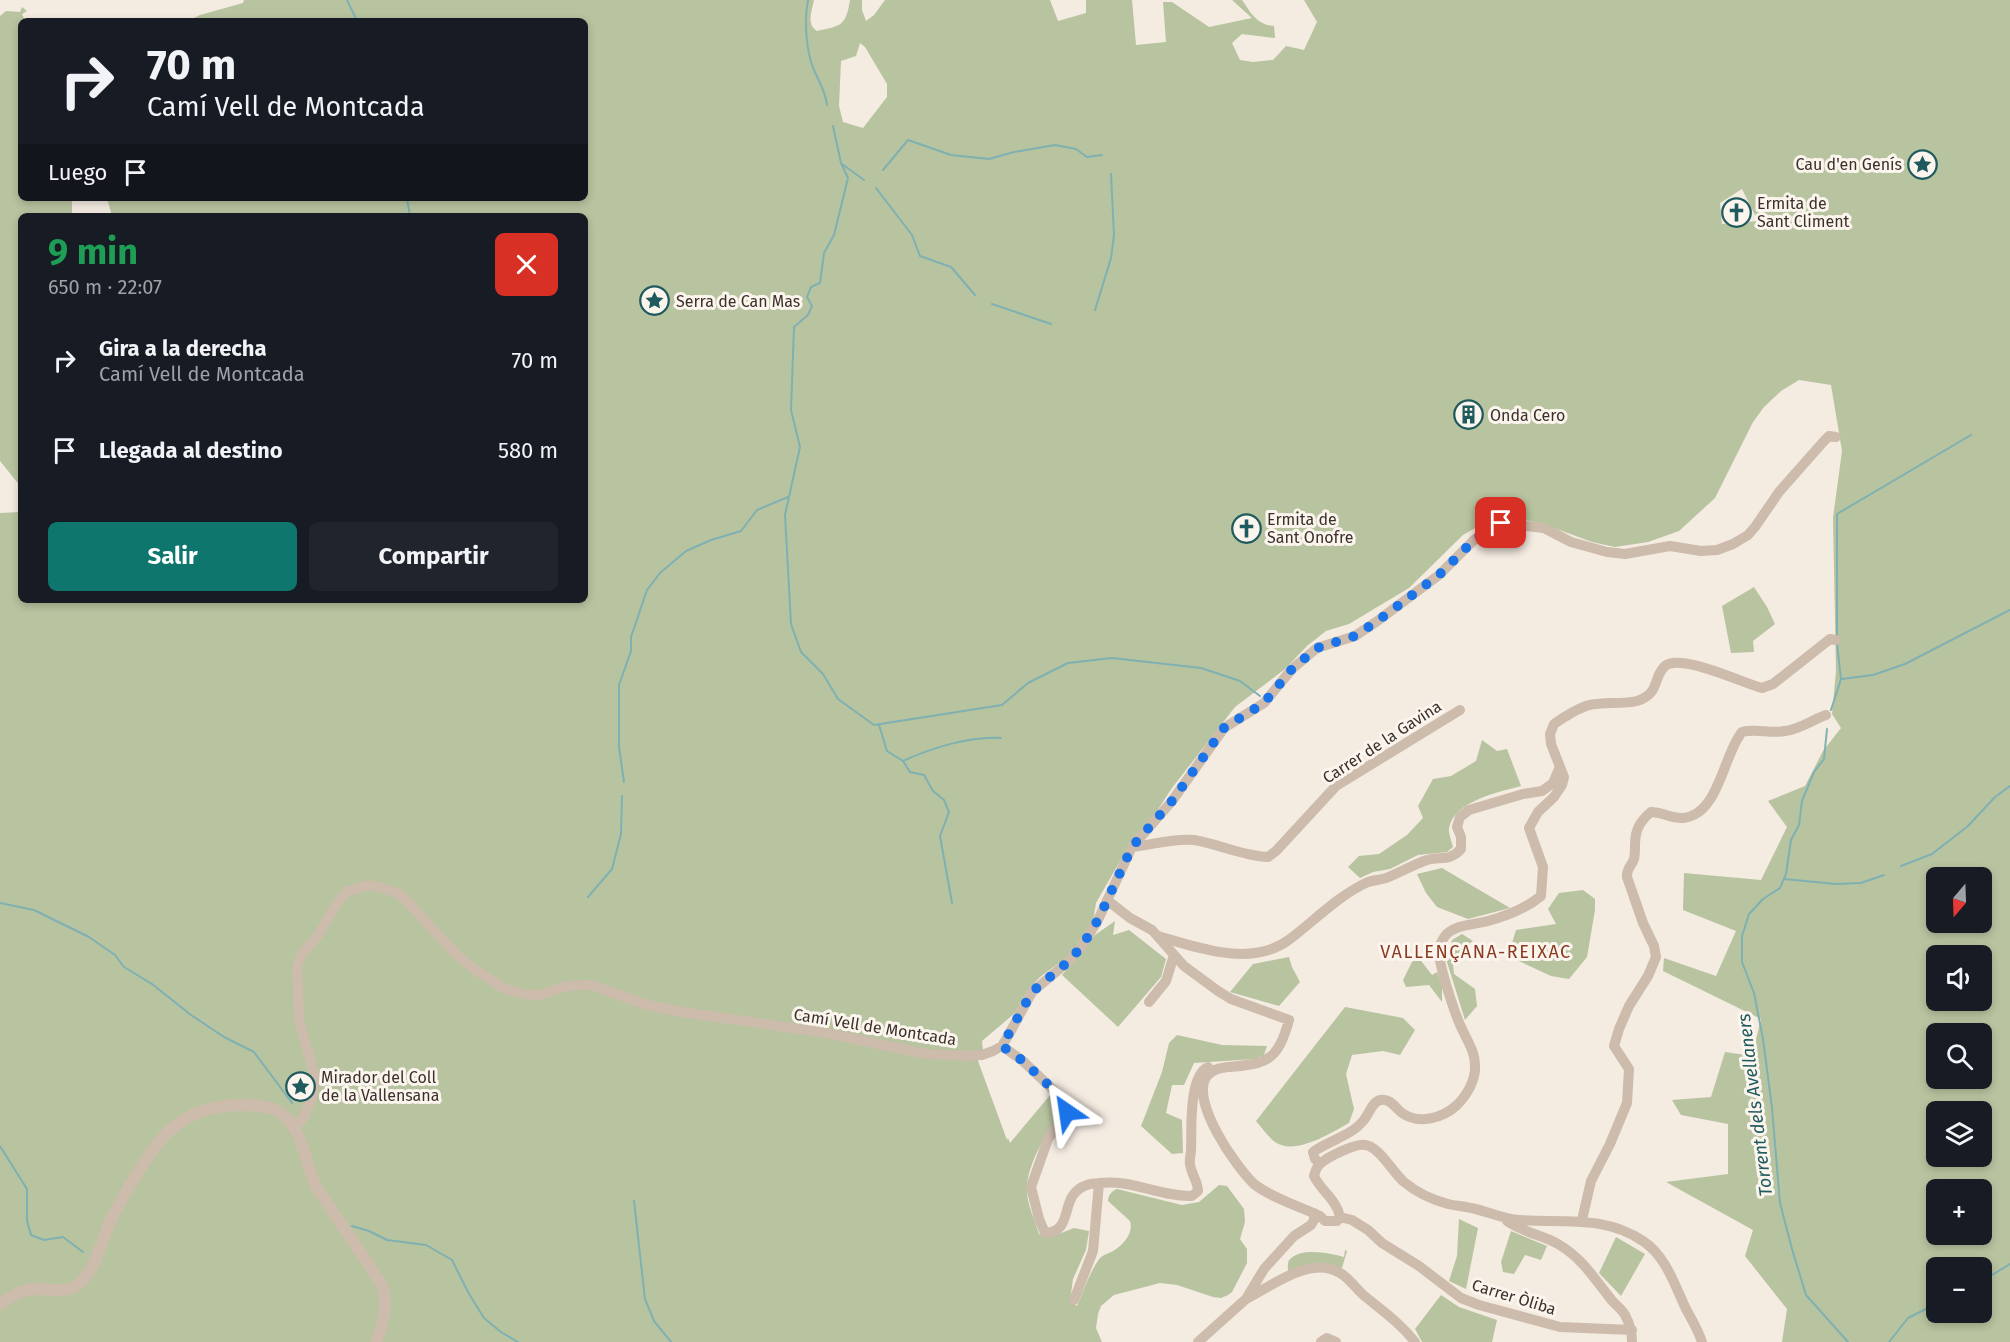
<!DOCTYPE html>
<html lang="es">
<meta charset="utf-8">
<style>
:root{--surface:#171b24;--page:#20242c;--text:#f1f3f6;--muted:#9ea1a6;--accent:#0f766e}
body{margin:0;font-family:"Fira Sans",sans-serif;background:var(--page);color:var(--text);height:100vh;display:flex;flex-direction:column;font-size:22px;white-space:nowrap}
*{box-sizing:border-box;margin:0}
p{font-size:20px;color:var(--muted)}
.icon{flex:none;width:33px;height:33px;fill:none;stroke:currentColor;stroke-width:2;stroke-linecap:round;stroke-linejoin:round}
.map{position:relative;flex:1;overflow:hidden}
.details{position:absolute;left:18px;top:213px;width:570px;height:390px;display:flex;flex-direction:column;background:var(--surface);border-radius:9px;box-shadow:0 3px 9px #0003}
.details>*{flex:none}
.top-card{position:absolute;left:18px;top:18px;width:570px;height:183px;border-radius:9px;box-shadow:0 3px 9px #0003;background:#171b24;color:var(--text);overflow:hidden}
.needle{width:39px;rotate:199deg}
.buttons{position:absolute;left:1926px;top:867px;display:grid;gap:12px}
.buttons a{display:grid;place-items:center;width:66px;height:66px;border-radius:9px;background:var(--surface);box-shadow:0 3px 9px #0003;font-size:30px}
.pin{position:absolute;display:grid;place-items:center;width:51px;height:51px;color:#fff;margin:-26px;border-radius:12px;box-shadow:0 3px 9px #0006}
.me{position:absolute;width:66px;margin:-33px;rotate:328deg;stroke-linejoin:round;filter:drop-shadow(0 0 4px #0008)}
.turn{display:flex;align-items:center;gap:21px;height:126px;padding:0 30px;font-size:27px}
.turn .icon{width:78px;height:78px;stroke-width:2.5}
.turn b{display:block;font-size:42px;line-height:51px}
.then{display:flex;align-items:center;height:57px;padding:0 30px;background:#0003;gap:12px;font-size:22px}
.round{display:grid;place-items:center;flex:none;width:63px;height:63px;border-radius:9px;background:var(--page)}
.head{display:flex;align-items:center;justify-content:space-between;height:102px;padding:0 30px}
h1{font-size:36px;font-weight:700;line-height:45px;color:#1e9e55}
.primary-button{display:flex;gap:12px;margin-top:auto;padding:12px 30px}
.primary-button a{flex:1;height:69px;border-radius:9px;background:var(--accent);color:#fff;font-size:24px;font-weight:700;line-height:69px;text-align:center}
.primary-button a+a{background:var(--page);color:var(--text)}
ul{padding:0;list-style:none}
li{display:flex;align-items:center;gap:18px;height:90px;padding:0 30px}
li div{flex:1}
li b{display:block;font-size:22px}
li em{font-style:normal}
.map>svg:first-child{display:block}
.green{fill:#b8c4a0;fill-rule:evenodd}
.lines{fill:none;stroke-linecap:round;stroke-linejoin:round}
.stream{stroke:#7fb0b2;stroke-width:2}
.minor{stroke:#cdbbac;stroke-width:10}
.tertiary{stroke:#cdbbac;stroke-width:12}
.route{stroke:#1a73e8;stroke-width:10;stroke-dasharray:0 18}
.labels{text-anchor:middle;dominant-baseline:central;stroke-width:6;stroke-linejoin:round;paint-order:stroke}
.poi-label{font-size:16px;fill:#3b302b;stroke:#fbf5ee;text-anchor:start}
.street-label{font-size:16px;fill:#3b302b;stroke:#fbf5ee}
.neighbourhood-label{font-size:18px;letter-spacing:1.5px;fill:#8c3b22;stroke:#fbf5ee}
.water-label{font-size:18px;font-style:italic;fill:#1f5a5e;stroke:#fbf5ee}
</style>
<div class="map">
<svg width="2010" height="1342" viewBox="0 0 2010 1342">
<rect width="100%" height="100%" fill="#f4ebe1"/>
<path class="green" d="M244 0H814C812 10 806 25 817 31 841 26 846 26 850 0H862V10L866 21 874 15 885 0H1050L1058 21 1086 13V0H1132L1136 45 1166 42 1163 2H1172L1209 27 1252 18 1232 0H1242C1251 13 1257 25 1274 26L1275 38 1242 34 1232 43 1240 60 1253 62 1273 60 1286 46 1304 50 1317 22 1304 0H2010V1342H1782L1787 1309 1745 1256 1753 1230 1666 1182 1728 1174V1124L1681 1115 1672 1100 1711 1097 1725 1052 1752 1056 1761 1019 1663 971 1664 958 1716 976 1736 931 1683 910 1684 873 1761 880 1787 827 1768 801 1805 786 1823 751 1841 728 1832 714 1836 671 1833 518 1842 451 1831 385 1799 380 1781 391 1764 407 1753 422 1715 498 1679 531 1648 542 1615 547 1592 542 1546 525 1513 517H1494L1463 535 1409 588 1349 624 1326 631 1307 646 1285 669 1235 707 1172 788 1153 817 1131 842 1096 903 1093 921 1071 954 1040 977 1027 991 1015 1013 982 1041 983 1050 978 1061 1007 1140 1008 1138 1010 1143 1051 1094 1060 1104 1061 1112C1047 1132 1025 1167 1027 1193 1028 1206 1035 1221 1039 1234L1051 1237 1074 1228 1089 1231 1086 1250 1073 1279 1070 1301 1077 1306C1083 1292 1091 1269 1100 1258 1104 1254 1108 1254 1113 1251 1123 1245 1134 1233 1130 1221L1108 1201C1108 1195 1112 1191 1117 1189L1182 1205 1199 1202 1219 1185 1227 1186 1244 1209 1245 1222 1240 1239 1247 1249V1263L1232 1292 1228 1295 1221 1298 1213 1297 1177 1285 1160 1283 1114 1295 1101 1306 1098 1314 1096 1328 1102 1342H0V513L19 512 21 487 0 461V16L6 11 20 12 22 7 27 11 22 14 25 21H21V198H72V216H21V600H585V216H112L107 198H585V21H188L200 15 243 3ZM860 43 865 47 887 84V97L863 128 843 122 839 106 841 61 856 56ZM1742 189 1758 221 1722 224 1720 203ZM1936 878H1982V922H1936ZM1936 956H1982V1000H1936ZM1936 1034H1982V1078H1936ZM1936 1112H1982V1156H1936ZM1936 1190H1982V1234H1936ZM1936 1268H1982V1312H1936Z
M1754 587 1767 607 1775 624 1753 641 1754 652 1731 653 1722 606Z
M1482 740 1497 751 1507 749 1521 786C1499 792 1454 801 1449 828 1448 833 1452 842 1453 847L1447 852 1418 855 1390 869 1373 872 1360 878 1348 867 1359 856 1379 854 1407 835 1423 818 1418 806 1433 779 1451 776 1476 761Z
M1442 868 1510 908 1468 919 1437 907 1426 893 1417 874Z
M1583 890 1595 899V910L1587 957 1569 979 1551 976 1508 956 1516 930 1556 924 1548 909 1559 893Z
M1115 921 1113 935 1129 930 1166 959 1161 977 1118 1027 1062 975 1095 935Z
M1462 934 1473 941 1463 948 1453 965 1454 974 1475 989 1477 1006 1465 1020 1447 962 1452 940Z
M1289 957 1292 967 1300 982 1279 1006 1230 992 1253 964Z
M1418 957 1432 975 1437 972 1442 985V1002L1429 985 1406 987 1403 980 1412 962Z
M1345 1007 1403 1018 1415 1030 1400 1055 1383 1051 1352 1055 1346 1074 1354 1109 1349 1123C1331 1133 1295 1156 1275 1142 1268 1137 1262 1128 1256 1121Z
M1177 1035 1222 1045 1267 1046 1264 1055 1255 1059 1194 1063 1184 1085H1172L1166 1113 1182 1120 1183 1153 1172 1154 1141 1126 1162 1072 1169 1043Z
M1459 1219 1478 1228 1466 1289 1449 1281 1457 1256Z
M1511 1231 1547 1246 1541 1260 1525 1255 1514 1274 1503 1272 1501 1262Z
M1616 1237 1645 1254 1621 1296 1599 1273Z
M1345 1250 1347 1251 1342 1268 1329 1265 1288 1273C1288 1269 1287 1262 1290 1259 1302 1247 1330 1253 1344 1257Z
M1441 1295 1459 1307 1497 1320 1492 1342H1422L1415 1329Z"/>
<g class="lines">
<path class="stream" d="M347 0 357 21
M808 0C804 20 806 52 814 70 820 84 825 90 827 105
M833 126 841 163 848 178 834 235 824 253 820 283 811 287 807 297 812 306 808 315 794 327 791 410 800 447 785 515 791 624 801 652 823 674 838 699 874 725 1002 705 1028 683 1068 663 1112 658 1201 668 1240 681 1260 696
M842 164 864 180
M883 170 908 140 951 155 989 159 1014 152 1055 145 1076 149 1087 157 1102 155
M876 188 912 235 920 256 951 267 975 295
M407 198 410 216
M992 304 1051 324
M1095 310 1111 258 1114 235 1111 174
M1837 638V514L1971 435
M1842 679 1873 675 1905 664 2010 610
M1831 710 1841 679 1837 644
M879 725 887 751 903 761 910 772 924 775 933 791 944 800 949 812 940 836 952 903
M1827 729 1824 759 1814 772 1802 801 1799 825 1791 840 1786 874 1780 888 1763 899 1749 914 1742 936V962L1754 993 1763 1039 1772 1108 1780 1203 1792 1249 1806 1295 1848 1342
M903 761C931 748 970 736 1001 738
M624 782 619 747V685L631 651V637L647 590 660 573 686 551 711 540 741 531 757 510 788 497
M1901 866 1932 854 1968 826 1995 797 2010 786
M1784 879 1836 884 1861 883 1884 875
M588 897 612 869 621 834 622 796
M0 903 34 910 89 937 115 955 124 967 152 984 191 1015 224 1037 254 1052 292 1103
M0 1146 27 1189V1221L31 1235 44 1240 63 1237 83 1252
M634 1201 645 1299 654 1321 671 1342
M352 1226 369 1231 387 1240 426 1245 452 1260 468 1292 484 1318 501 1332 518 1342
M1982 1281 2010 1264
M1889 1342 1908 1318 1936 1304"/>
<path class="minor" d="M1132 847C1152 845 1173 838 1194 840 1219 844 1243 856 1268 857L1276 851 1336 786 1460 710
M1107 900 1130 918 1152 930 1184 966 1218 991 1231 999 1289 1020C1278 1060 1268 1064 1228 1067 1220 1068 1213 1069 1207 1076 1189 1100 1236 1167 1254 1184 1270 1197 1301 1207 1320 1216L1325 1221H1337L1340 1217C1337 1200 1321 1191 1314 1176 1315 1172 1316 1167 1320 1164 1327 1157 1356 1143 1365 1145 1379 1146 1393 1173 1404 1182 1416 1192 1433 1200 1448 1204 1456 1206 1463 1206 1471 1208 1487 1211 1503 1219 1519 1220 1563 1223 1604 1215 1643 1241 1666 1256 1675 1286 1686 1309 1692 1320 1698 1330 1702 1342
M1158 936C1199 948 1252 968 1290 939 1315 920 1339 895 1368 882 1374 880 1380 880 1386 878 1399 873 1411 866 1424 861 1439 855 1448 863 1461 849V837L1457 827 1460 817 1469 810 1523 794 1542 791 1553 783 1559 769
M1149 1002 1166 981 1174 955
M1002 1046 1023 1061 1063 1099 1067 1112 1048 1139 1031 1187 1039 1219 1045 1233C1076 1232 1057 1195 1087 1185 1091 1183 1096 1184 1100 1183 1132 1179 1160 1197 1192 1196L1198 1191C1198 1181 1191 1174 1190 1164 1189 1160 1191 1155 1191 1150 1192 1131 1188 1076 1208 1067L1212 1072
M295 1127 303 1118 313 1096 315 1076 299 1020 297 967 301 955 317 937 339 900 348 891 365 886H377L400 894 455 953 474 969 505 989 524 994 541 995 566 986 591 985 647 1005 682 1012 826 1033 926 1054 964 1056 982 1055 993 1051 1002 1046 1008 1036 1032 992 1069 961 1082 946 1098 920 1132 847 1172 801 1224 728 1264 703 1292 669 1317 648 1355 636 1376 622 1439 575 1474 540 1488 529 1501 523 1544 528 1571 542 1607 552 1625 554 1670 546 1701 551 1717 550 1733 544 1748 535 1755 527 1779 492 1824 441 1829 436 1836 437
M1320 1164 1315 1159 1313 1152C1328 1141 1351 1136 1363 1121 1369 1115 1371 1103 1380 1100 1391 1098 1395 1108 1402 1113 1419 1125 1443 1118 1457 1105 1467 1095 1476 1080 1475 1065 1475 1052 1468 1042 1463 1031 1456 1018 1437 961 1439 948 1440 944 1443 939 1445 936 1455 924 1474 925 1488 921 1507 916 1525 909 1541 896L1543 867 1529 828 1538 812 1554 797 1562 785 1564 777 1551 744 1550 734 1554 724C1564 717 1575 710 1586 706 1603 701 1621 705 1637 701 1661 693 1652 678 1665 666 1681 653 1742 683 1762 688L1773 684 1830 639 1836 640
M1340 1217 1352 1220 1368 1230 1382 1243 1419 1266 1461 1298 1479 1305 1560 1327 1632 1330
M1582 1220 1591 1181 1610 1144 1627 1103 1629 1069 1614 1046 1619 1029 1629 1006 1648 976 1656 957 1654 946 1643 923 1627 877C1626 869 1631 867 1634 859 1635 855 1635 849 1635 845 1635 830 1640 821 1651 812 1662 812 1672 819 1683 818 1719 815 1723 755 1742 732 1756 728 1771 734 1785 731 1800 729 1812 720 1826 715
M1507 1221C1522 1232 1542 1235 1558 1244 1582 1258 1593 1277 1610 1298 1614 1304 1621 1308 1625 1315 1630 1324 1632 1332 1632 1342
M1246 1299C1272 1286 1310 1255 1340 1273 1351 1279 1357 1291 1367 1298 1384 1312 1401 1324 1415 1342
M1074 1300 1093 1251 1099 1183
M1198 1342 1246 1299 1264 1269 1294 1236 1311 1225 1314 1220V1213
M1321 1342 1327 1338 1336 1342"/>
<path class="tertiary" d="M0 1304C9 1298 17 1292 28 1290 45 1286 65 1296 80 1283 95 1270 102 1240 110 1222 117 1208 124 1195 132 1182 161 1134 182 1105 244 1105 256 1105 274 1107 283 1115 303 1131 305 1162 315 1184 319 1193 327 1202 332 1211 349 1236 367 1260 382 1286 389 1306 383 1323 376 1342"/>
</g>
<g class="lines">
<path class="route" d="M1067 1112 1063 1099 1023 1061 1002 1046 1032 992 1069 961 1082 946 1098 920 1132 847 1172 801 1224 728 1264 703 1292 669 1317 648 1355 636 1376 622 1439 575 1474 540 1488 529 1501 523"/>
</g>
<defs>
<symbol id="sight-ring" viewBox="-11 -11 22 22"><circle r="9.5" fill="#fbf5ee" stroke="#1f5a5e" stroke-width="1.5"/><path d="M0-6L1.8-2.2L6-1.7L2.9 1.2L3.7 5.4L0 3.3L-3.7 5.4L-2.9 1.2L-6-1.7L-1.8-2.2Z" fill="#1f5a5e"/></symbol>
<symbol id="church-ring" viewBox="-11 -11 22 22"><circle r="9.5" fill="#fbf5ee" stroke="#1f5a5e" stroke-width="1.5"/><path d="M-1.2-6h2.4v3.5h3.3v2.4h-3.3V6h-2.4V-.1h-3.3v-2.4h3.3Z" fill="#1f5a5e"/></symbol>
<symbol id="building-ring" viewBox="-11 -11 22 22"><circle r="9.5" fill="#fbf5ee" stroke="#1f5a5e" stroke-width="1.5"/><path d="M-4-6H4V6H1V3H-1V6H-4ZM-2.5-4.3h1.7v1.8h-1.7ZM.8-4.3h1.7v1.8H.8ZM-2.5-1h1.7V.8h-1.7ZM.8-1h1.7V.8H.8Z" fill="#1f5a5e"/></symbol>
</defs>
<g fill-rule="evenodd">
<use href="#sight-ring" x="1906" y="148" width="33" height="33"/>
<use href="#church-ring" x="1720" y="196" width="33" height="33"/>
<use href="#sight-ring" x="638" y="284" width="33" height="33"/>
<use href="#building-ring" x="1452" y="398" width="33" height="33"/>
<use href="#church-ring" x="1230" y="512" width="33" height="33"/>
<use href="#sight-ring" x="284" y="1070" width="33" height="33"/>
</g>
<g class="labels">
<g class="poi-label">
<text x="1902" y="164" text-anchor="end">Cau d'en Genís</text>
<text x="1757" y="203">Ermita de<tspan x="1757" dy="18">Sant Climent</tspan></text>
<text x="676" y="301">Serra de Can Mas</text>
<text x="1490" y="415">Onda Cero</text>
<text x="1267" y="519">Ermita de<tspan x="1267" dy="18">Sant Onofre</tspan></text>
<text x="321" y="1077">Mirador del Coll<tspan x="321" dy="18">de la Vallensana</tspan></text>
</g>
<g class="street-label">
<text transform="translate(1382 742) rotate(-33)">Carrer de la Gavina</text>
<text transform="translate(875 1027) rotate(9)">Camí Vell de Montcada</text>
<text transform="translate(1514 1297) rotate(17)">Carrer Òliba</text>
</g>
<g class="neighbourhood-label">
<text x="1476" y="952">VALLENÇANA-REIXAC</text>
</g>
<g class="water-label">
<text transform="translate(1755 1105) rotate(-97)">Torrent dels Avellaners</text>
</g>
</g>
</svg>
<div class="buttons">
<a><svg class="needle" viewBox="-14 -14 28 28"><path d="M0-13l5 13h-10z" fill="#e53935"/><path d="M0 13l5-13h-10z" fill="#9ea1a6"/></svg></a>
<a><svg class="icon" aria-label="sound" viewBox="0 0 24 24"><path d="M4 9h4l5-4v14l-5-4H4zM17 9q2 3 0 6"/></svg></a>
<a><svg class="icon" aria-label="search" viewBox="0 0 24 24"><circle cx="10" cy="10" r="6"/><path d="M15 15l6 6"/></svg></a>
<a><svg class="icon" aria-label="layers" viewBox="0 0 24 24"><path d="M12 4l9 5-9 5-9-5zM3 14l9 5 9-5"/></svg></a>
<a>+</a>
<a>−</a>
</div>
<div class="pin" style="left:1501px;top:523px;background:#d93025"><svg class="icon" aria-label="arrive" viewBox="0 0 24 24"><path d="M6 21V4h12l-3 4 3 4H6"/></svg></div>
<svg class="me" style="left:1067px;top:1112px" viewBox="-20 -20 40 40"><path d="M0-17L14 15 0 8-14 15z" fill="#1a73e8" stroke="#fff" stroke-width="4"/></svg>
<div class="top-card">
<div class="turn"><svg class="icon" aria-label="right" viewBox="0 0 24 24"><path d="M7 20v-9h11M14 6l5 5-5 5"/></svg><div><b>70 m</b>Camí Vell de Montcada</div></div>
<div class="then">Luego<svg class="icon" aria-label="arrive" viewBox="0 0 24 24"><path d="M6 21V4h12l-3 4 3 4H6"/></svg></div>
</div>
<section class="details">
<div class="head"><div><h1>9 min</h1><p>650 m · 22:07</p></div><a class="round" style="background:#d93025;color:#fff"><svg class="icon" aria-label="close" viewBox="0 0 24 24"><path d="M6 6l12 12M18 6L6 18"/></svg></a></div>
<ul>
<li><svg class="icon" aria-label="right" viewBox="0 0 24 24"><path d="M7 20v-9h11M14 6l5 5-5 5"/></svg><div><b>Gira a la derecha</b><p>Camí Vell de Montcada</p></div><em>70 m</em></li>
<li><svg class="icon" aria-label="arrive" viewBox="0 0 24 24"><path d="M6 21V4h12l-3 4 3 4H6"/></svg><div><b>Llegada al destino</b></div><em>580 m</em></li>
</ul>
<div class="primary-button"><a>Salir</a><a>Compartir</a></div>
</section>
</div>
